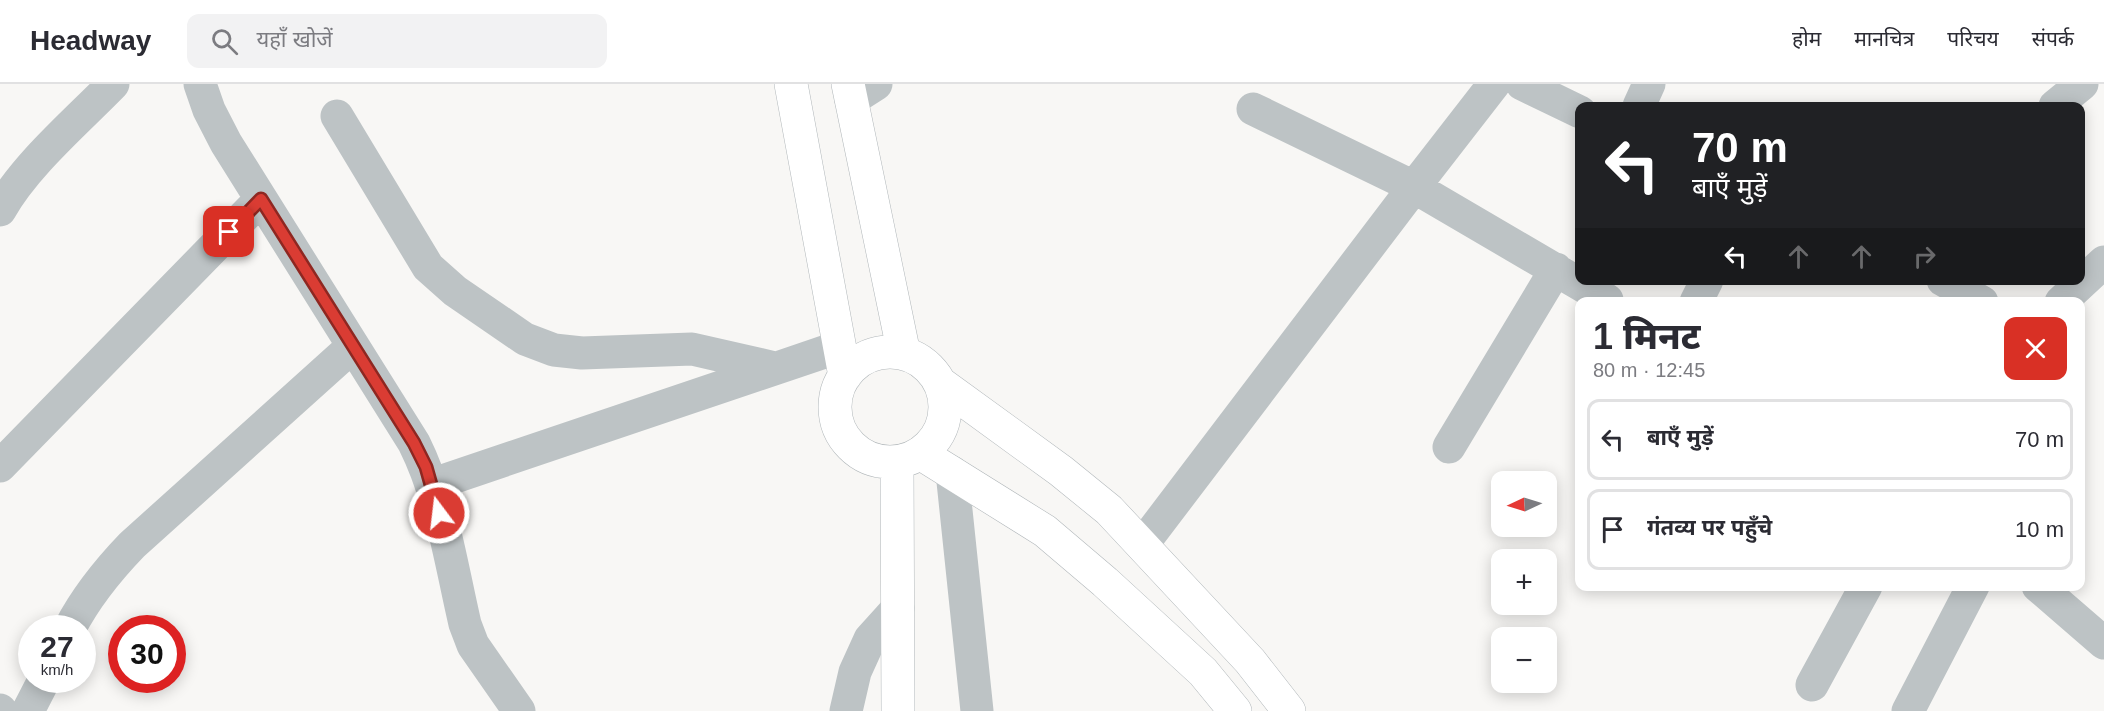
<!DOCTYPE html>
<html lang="hi">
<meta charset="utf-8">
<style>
:root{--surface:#fff;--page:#f2f2f3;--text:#2b2b33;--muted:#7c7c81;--line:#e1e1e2}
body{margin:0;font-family:Helvetica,"Noto Sans Devanagari",sans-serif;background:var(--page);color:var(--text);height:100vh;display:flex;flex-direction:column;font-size:22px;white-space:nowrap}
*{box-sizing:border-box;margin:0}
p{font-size:20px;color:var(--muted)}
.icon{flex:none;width:33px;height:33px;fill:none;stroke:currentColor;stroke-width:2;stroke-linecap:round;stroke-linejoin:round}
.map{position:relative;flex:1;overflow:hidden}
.panel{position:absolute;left:1575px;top:213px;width:510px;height:294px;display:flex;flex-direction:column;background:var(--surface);border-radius:12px;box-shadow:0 3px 15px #0003}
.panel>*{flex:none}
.top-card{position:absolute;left:1575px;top:18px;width:510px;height:183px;border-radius:12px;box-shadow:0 3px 15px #0003;background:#202124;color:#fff;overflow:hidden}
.needle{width:39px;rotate:266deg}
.fabs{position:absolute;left:1491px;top:387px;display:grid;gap:12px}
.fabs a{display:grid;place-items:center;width:66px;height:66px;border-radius:12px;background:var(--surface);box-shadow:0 3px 15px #0003;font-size:30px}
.speed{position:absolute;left:18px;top:531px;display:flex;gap:12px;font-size:30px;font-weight:700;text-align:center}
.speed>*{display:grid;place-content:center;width:78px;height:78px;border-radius:50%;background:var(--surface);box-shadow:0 3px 15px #0003;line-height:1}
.speed small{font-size:15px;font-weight:400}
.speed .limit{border:9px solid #d22;background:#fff;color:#111}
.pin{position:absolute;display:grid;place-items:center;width:51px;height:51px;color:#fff;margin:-26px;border-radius:12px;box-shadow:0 3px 9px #0006}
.me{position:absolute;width:66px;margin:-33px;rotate:345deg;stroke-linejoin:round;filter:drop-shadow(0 0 4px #0008)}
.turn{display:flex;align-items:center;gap:21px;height:126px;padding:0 18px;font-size:27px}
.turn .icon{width:78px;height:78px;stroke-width:2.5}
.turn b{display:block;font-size:42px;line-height:51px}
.lanes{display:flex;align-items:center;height:57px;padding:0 18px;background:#0003;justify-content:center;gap:30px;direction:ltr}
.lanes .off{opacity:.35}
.round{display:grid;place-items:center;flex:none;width:63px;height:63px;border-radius:12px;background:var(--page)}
.summary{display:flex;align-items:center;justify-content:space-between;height:102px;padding:0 18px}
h1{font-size:36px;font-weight:800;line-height:45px}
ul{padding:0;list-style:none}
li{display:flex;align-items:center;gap:18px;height:81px;margin:0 12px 9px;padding:0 6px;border:3px solid var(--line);border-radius:12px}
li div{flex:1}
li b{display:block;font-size:22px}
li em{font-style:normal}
header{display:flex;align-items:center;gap:36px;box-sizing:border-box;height:84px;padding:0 30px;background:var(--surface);border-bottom:2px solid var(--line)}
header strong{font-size:28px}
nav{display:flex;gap:33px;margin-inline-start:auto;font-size:21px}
.search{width:420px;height:54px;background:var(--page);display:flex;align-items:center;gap:15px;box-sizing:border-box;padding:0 21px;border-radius:12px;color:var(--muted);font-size:22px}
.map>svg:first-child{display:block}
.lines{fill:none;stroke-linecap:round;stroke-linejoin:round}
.major-casing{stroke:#b1b7ba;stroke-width:34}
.minor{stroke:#bdc3c5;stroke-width:33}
.major{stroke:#fff;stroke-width:33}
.route-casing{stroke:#8e2721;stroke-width:15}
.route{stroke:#da3c33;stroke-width:10}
</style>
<header>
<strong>Headway</strong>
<div class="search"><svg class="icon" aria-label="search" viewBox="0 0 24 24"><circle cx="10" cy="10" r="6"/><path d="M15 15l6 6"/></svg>यहाँ खोजें</div>
<nav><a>होम</a><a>मानचित्र</a><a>परिचय</a><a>संपर्क</a></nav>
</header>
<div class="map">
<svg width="2104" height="627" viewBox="0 0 2104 627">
<rect width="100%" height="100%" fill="#f8f7f5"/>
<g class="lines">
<defs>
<path id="major" d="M791 0 845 292
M848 0 904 270
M835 323a55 55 0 1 1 110 0a55 55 0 1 1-110 0Z
M940 299 1061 387 1109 426 1250 577 1289 627
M920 369 1045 447 1105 498 1203 588 1235 627
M897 378 898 627"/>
</defs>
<use href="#major" class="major-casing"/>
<path class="minor" d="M200 0 209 26 226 59 414 359C442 415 451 480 465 540L473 561 519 627
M1522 0 1580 28
M851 16 876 0
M1639 22 1649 0
M2055 22 2082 0
M1253 25 1414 103 1607 216
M337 32 428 183 455 207 525 255 554 266 582 269 692 265 775 284
M0 126C25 81 77 37 113 0
M1943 196 1982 218
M1696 218 1707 196
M2061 218 2104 178
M1449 363 1556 185
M0 382 261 115
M952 388 977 627
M431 401 839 263
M1142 461 1414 103 1494 0
M2038 502 2104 559
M70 544C86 513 107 487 132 461L353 262
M1812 601 1866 502
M0 626 1 627
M28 627 44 596
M846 627 855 588 870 555 898 524
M1908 627 1973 502"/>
<use href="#major" class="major"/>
</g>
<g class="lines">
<defs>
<path id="route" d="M229 148 261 115 414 359 426 383 439 429"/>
</defs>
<use href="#route" class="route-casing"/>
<use href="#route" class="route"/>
</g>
</svg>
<div class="fabs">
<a><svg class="needle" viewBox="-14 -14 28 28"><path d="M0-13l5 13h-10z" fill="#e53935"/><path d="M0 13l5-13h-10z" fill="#7c7c81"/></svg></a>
<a>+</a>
<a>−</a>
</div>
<div class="speed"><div>27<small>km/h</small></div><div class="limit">30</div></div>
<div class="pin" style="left:229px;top:148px;background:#d93025"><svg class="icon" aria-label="arrive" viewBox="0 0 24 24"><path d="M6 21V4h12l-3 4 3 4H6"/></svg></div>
<svg class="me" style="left:439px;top:429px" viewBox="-20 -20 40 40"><circle r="17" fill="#da3c33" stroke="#fff" stroke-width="3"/><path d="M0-11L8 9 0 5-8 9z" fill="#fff"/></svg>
<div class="top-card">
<div class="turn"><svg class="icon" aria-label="left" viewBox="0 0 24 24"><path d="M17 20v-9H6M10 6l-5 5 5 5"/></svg><div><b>70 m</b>बाएँ मुड़ें</div></div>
<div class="lanes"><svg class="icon" aria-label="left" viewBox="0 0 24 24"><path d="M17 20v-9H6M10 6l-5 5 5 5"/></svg><svg class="icon off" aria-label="ahead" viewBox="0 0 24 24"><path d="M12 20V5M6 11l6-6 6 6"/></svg><svg class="icon off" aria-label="ahead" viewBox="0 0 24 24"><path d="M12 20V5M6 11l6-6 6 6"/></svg><svg class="icon off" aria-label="right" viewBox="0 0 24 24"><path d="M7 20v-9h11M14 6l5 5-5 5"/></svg></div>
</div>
<section class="panel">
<div class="summary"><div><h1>1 मिनट</h1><p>80 m · 12:45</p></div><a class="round" style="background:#d93025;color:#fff"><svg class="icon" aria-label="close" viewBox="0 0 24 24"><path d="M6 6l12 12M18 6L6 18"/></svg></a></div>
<ul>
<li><svg class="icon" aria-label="left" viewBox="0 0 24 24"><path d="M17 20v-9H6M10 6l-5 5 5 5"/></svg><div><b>बाएँ मुड़ें</b></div><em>70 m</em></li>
<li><svg class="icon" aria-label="arrive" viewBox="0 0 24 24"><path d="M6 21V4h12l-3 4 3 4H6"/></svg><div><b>गंतव्य पर पहुँचे</b></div><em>10 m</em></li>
</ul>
</section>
</div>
